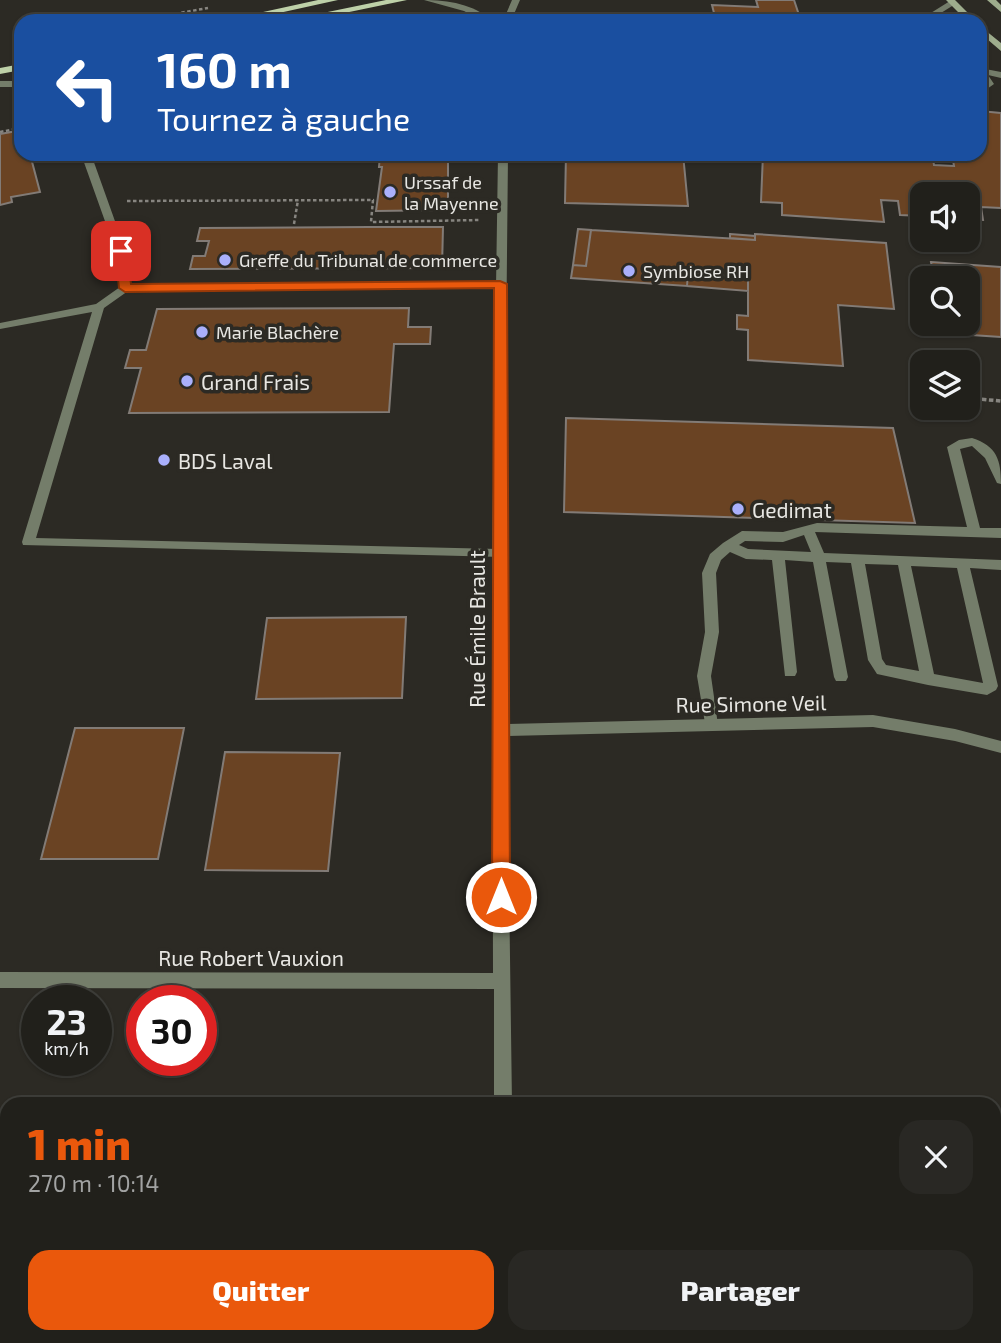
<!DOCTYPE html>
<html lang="fr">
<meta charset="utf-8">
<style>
:root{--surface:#21201b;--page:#292824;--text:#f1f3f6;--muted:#a2a3a3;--line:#3e3e3a;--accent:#ea580c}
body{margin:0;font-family:"Exo 2",sans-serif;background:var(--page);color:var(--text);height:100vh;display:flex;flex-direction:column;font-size:26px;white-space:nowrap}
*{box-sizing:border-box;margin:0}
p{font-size:23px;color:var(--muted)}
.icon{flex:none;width:38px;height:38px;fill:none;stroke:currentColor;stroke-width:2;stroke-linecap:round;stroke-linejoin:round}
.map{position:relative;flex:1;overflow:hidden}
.sheet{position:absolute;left:0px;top:1097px;width:1001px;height:247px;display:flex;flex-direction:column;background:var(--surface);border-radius:21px 21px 0 0;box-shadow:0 2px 5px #0004,0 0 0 2px var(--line)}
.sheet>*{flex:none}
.guide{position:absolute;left:14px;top:14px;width:973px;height:147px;border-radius:21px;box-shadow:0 2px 5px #0004,0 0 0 2px var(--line);background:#1a4fa0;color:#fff;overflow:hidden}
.fabs{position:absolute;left:910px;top:182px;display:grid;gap:14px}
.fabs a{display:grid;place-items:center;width:70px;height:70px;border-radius:14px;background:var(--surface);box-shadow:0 2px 5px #0004,0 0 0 2px var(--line);font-size:35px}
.speed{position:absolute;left:21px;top:985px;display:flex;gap:14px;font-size:35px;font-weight:700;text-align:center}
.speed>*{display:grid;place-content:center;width:91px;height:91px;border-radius:50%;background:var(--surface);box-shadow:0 2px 5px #0004,0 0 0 2px var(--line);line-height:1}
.speed small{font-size:18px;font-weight:400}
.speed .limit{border:10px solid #d22;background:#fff;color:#111}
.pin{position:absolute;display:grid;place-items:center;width:60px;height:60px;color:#fff;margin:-30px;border-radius:14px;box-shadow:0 4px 10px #0006}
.me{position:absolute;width:77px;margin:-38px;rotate:0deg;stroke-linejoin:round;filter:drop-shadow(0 0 5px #0008)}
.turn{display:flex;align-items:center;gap:24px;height:147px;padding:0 28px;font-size:32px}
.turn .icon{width:91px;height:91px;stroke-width:2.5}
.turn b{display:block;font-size:49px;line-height:60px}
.round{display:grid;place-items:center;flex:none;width:74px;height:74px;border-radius:21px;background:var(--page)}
.headline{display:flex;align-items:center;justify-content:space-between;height:119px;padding:0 28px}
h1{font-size:42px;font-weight:800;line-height:52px;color:var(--accent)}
.primary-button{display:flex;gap:14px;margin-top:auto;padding:14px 28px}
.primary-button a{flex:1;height:80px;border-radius:21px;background:var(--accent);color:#fff;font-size:28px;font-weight:800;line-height:80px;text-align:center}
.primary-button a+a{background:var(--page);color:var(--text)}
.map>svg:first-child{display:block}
.building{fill:#6a4323;stroke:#827b76;stroke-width:2}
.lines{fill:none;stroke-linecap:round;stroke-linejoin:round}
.path-far1{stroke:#878580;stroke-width:2.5;stroke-dasharray:3.5 2.5;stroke-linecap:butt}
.path{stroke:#878580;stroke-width:3.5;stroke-dasharray:4.5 2.5;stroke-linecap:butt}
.service{fill:#747d6a;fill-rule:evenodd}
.minor{fill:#747d6a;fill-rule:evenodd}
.secondary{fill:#9ead8d;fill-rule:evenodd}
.primary{fill:#bed1a8;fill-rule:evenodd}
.route{fill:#ea580c;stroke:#983908;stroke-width:2}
.poi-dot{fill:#aab0fc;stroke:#2c2a24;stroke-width:2.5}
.labels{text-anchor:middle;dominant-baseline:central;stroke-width:7;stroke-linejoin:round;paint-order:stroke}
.far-poi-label{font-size:18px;fill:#e8e7e3;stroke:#2c2a24;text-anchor:start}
.poi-label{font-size:21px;fill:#e8e7e3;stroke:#2c2a24;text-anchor:start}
.street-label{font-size:21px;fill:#e8e7e3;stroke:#2c2a24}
</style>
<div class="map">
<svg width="1001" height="1343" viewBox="0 0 1001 1343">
<rect width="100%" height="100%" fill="#2c2a24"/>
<path class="building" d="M756 0H794L801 21H716L712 5 758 7Z
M980 111 1001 113V208L981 207 983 220 968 219V194H922V216L900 215 898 201 881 200 884 222 782 215V203L761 202 763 154H932L934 165 954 166 952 154H980Z
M17 131 21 154 25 159 31 158 40 192 11 197 12 202 0 205V134Z
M380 154H448V210L376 211 382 167H379Z
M566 154H683L688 206 565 203Z
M369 227H443L442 268 190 269 193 256H205L209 241H197L200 228Z
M578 229 591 230 586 266 573 265Z
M591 230 755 240V234L886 243 894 309 838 305 843 366 748 360V330L737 329V315L748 316V277L688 273 687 286 571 278 573 265 586 266Z
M730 234 755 236V240L730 238Z
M931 262 1001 267V337L942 333 940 324H968V278H934Z
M688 273 748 277V291L687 286Z
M409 308 408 327H431L430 344H394L389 412 129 413 141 368H125L130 350H146L157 309Z
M566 418 893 428 915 523 564 512Z
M406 617 402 698 256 699 267 618Z
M75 728H184L158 859H41Z
M225 752 340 753 328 871 205 870Z
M0 1138H7V1303H0Z"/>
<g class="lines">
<path class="path-far1" d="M134 21 208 8
M0 132 21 128
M127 201 373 200 371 222 480 220
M294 224 298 200"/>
<path class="path" d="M968 398 1001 401"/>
<path class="service" d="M950 1 957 3 928 21H918Z
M980 68 1001 72V78L988 75 994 84 980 94V87L985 83 980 77Z
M0 81H21V87H0Z
M81 154H91L126 252 130 285 501 281 506 284 501 287 128 291 104 308 36 538 498 549 503 551 504 554 503 557 23 545 22 542 92 312 0 329V323L96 304 120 287 116 252Z
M972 438C997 446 1001 460 1001 484L997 483 985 458 972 446 960 449 980 528H1001V538L815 532 824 553 1001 560V570L970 568 998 686 996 690 987 695 928 685 877 674 868 660 851 563 826 562 848 677 846 681H836L834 677 813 562 785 560 797 672 795 676H785L772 560 746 559 730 552 721 560 716 573 719 632 711 676 718 725 716 729H706L697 676 705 632 702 573 710 554 723 543 742 531 783 532 817 523 967 527 947 447 959 440ZM804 535 811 552 748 549 739 545 745 541 783 542ZM865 564 898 565 919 671 886 665 882 659ZM911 566 957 568 983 683 934 674Z"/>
<path class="minor" d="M424 0C448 0 474 4 492 21H483L464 11Z
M512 0H520L511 21H503Z
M498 154H508L504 554 507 724 873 715 955 729 1001 741V753L955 741 873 727 507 736 512 1104H494V989L0 988V972L493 973 492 554Z
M490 1337H510V1343H490Z"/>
<path class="secondary" d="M946 0H955L976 21H967Z
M987 0H996L1001 5V12Z
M980 26 1001 43V51L980 33Z"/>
<path class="primary" d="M318 0H338L243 21H222Z
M386 0H407L306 21H284Z
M21 64V70L0 74V68Z"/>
</g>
<path class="route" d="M121 248 127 251 131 284 500 281 507 284 510 897 507 903 501 905 494 903 492 897 494 288 125 292 119 288 115 251Z"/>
<g class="poi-dot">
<circle cx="390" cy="192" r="7"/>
<circle cx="225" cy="260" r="7"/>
<circle cx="629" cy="271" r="7"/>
<circle cx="202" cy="332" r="7"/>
<circle cx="187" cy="381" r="7"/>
<circle cx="164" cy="460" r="7"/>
<circle cx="738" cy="509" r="7"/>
</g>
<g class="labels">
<g class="far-poi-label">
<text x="404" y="182">Urssaf de<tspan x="404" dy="21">la Mayenne</tspan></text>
<text x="239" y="260">Greffe du Tribunal de commerce</text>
<text x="643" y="271">Symbiose RH</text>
<text x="216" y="332">Marie Blachère</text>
</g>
<g class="poi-label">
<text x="201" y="381">Grand Frais</text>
<text x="178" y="460">BDS Laval</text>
<text x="752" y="509">Gedimat</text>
</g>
<g class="street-label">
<text transform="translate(476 629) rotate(-90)">Rue Émile Brault</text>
<text transform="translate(751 703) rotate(-1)">Rue Simone Veil</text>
<text x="251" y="957">Rue Robert Vauxion</text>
</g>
</g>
</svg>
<div class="fabs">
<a><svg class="icon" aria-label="sound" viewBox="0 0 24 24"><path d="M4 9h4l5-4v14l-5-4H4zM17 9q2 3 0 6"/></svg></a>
<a><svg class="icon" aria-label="search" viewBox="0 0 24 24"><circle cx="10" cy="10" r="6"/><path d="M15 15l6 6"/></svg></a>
<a><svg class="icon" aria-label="layers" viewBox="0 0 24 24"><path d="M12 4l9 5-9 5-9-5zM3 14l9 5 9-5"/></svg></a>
</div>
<div class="speed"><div>23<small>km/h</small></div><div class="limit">30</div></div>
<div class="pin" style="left:121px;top:251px;background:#d93025"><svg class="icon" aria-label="arrive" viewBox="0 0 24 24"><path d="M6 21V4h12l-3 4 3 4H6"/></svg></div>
<svg class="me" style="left:501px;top:897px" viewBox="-20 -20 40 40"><circle r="17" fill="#ea580c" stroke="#fff" stroke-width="3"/><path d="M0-11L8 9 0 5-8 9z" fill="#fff"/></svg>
<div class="guide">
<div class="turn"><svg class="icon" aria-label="left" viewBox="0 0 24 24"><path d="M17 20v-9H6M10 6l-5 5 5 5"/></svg><div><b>160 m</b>Tournez à gauche</div></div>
</div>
<section class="sheet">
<div class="headline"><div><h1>1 min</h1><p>270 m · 10:14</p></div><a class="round"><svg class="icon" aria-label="close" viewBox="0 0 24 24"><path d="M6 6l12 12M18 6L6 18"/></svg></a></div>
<div class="primary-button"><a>Quitter</a><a>Partager</a></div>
</section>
</div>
